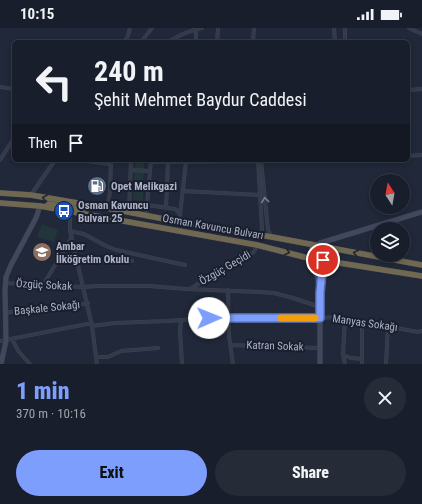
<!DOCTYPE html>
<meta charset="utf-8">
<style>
:root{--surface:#181e2b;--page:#252b37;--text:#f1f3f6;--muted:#9fa2a9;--line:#363c47;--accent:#7d9efc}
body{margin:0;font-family:"Roboto Condensed",sans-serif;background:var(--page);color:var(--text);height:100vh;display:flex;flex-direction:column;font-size:15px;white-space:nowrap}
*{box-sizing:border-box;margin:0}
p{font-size:13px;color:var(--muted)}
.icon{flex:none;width:22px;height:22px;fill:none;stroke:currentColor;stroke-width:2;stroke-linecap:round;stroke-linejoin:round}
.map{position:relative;height:336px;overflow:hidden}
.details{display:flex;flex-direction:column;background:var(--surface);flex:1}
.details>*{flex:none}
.banner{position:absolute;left:12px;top:12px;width:398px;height:122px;border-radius:6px;box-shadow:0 2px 6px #0003,0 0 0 1px var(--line);background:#181e2b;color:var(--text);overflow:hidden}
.needle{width:26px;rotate:349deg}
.controls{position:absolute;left:370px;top:146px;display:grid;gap:8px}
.controls a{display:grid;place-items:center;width:40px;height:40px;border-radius:50%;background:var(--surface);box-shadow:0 2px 6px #0003,0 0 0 1px var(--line);font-size:20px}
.pin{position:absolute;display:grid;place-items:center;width:34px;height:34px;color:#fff;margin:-17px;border:2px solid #fff;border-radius:50%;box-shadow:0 1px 4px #0007}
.me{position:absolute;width:44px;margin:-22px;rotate:89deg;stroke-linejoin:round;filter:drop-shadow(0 0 3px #0008)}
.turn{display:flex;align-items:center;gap:14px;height:84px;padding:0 16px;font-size:18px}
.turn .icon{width:52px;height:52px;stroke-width:2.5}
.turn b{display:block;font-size:28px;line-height:34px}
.then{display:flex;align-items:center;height:38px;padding:0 16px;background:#0003;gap:8px;font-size:15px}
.round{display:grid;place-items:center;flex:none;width:42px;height:42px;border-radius:21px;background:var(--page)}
.head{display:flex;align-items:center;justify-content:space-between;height:68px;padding:0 16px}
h1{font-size:24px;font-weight:800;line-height:30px;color:var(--accent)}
.cta{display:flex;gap:8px;margin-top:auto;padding:8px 16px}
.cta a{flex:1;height:46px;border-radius:24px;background:var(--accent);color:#111;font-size:16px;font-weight:800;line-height:46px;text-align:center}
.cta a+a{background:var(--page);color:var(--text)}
.status{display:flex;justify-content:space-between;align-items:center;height:28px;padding:0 20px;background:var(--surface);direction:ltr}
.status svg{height:11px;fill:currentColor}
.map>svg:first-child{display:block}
.green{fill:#22353a}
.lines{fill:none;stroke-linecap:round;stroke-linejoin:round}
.street-casing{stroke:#3d4353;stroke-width:4}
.secondary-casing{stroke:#3d4353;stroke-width:5.5}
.highway-casing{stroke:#3e4454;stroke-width:6}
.street{stroke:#333a4a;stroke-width:3}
.secondary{stroke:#41485d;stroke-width:4.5}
.highway{stroke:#706850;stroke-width:5.5}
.oneway{stroke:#222631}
.oneway2{stroke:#777d8e}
.route-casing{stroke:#5167a4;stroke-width:10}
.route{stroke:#7d9efc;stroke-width:7}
.slow{stroke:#f59e0b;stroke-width:7}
.labels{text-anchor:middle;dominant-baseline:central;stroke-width:4;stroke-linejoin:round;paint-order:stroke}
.poi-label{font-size:11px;font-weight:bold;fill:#aeb4c6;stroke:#191f2e;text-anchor:start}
.street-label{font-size:11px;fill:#aeb4c6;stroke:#191f2e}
</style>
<div class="status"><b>10:15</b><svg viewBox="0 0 49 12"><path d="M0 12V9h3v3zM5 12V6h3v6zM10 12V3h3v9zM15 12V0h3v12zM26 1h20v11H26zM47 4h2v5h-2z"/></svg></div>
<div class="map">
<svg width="422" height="336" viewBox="0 0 422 336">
<rect width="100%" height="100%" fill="#202839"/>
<path class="green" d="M135 132H144L143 173 133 172Z
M42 196 58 202 54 214 37 209Z"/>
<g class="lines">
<defs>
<path id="street" d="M334 0 335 14
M345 0V14
M409 0 422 6
M124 14 128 8 130 0
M141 14 152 0
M168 14C178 8 191 2 202 0
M196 14V0
M217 14 218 0
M253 14 254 0
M0 59 14 61
M408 62 422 61
M408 128 422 127
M0 132 14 110
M81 132 110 136
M258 132 262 201 261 204 259 207
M261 133 268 202 271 208
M151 134 258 133 312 132
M131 142 150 143
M183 163 260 167
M31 167 55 132
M147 177 175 181C180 184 181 189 180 194
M107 180 110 164 111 132
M166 180 168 134
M70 184V203L92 298 97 336
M129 184 131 132
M180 187 186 134
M146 188 151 132
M70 203 84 206 104 217 116 222 185 237
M77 234 132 233
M5 255 83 259 97 258H149L186 261 260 264 274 265 293 270 320 279
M43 257 72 209
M190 261 227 238 254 224 257 217
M228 262 229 308 233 336
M5 285 33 280H54L88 275
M181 293 180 303 182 336
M92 298 115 295 167 293 209 290 239 289 320 290 336 289 418 304 422 303
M12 311 19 324 30 336
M0 313 92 295
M230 317 320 320
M343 327 351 330 362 331
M96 329H108L121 323 158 320
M345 336 343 327 345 290
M362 336V294
M386 336 388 298"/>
<path id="secondary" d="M318 218 320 215 330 212 422 184
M311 230 314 236 320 261
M1 336 6 313 5 262 6 249 11 237 36 190 40 178
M320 336V265L323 232"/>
<path id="highway" d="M0 165 31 167 107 180 180 194 272 209 422 237
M0 175 40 178 257 217 308 230 422 248
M48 176 78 181 91 179
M311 230 313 217
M323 232 325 219"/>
</defs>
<use href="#street" class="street-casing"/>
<use href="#secondary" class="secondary-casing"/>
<use href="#highway" class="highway-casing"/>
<use href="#street" class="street"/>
<use href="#secondary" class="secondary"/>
<use href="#highway" class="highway"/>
</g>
<defs><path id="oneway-chevron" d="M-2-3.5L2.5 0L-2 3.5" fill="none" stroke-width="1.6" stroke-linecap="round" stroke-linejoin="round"/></defs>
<g class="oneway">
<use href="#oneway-chevron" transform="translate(45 170) rotate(-170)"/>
<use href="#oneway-chevron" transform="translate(287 224) rotate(14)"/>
<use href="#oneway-chevron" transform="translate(356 225) rotate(-169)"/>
</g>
<use class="oneway2" href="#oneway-chevron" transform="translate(265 172) rotate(-96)"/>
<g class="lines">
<defs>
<path id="route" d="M209 290H320V265L323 232"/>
</defs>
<use href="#route" class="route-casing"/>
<use href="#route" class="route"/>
<path class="slow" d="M281 290H315"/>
</g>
<defs>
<symbol id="fuel-disc" viewBox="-11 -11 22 22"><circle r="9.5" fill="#5c6f8a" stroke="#191f2e"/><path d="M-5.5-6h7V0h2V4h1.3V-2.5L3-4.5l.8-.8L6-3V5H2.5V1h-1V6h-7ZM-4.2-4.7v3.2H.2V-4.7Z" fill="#fff"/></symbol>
<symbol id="bus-disc" viewBox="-11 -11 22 22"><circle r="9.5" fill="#1a4fb4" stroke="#191f2e"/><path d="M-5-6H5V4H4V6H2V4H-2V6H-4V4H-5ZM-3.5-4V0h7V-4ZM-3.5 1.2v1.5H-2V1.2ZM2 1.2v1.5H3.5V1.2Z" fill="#fff"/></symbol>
<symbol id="school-disc" viewBox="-11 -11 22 22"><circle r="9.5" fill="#8d6e63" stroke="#191f2e"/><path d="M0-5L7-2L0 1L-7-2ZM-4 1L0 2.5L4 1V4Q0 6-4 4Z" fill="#fff"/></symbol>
</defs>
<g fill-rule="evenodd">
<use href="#fuel-disc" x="86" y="147" width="22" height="22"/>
<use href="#bus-disc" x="53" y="172" width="22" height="22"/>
<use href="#school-disc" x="31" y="213" width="22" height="22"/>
</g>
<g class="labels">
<g class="poi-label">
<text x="111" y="158">Opet Melikgazi</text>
<text x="78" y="177">Osman Kavuncu<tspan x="78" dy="13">Bulvarı 25</tspan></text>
<text x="56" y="218">Ambar<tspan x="56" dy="13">İlköğretim Okulu</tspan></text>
</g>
<g class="street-label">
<text transform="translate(213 199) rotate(10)">Osman Kavuncu Bulvarı</text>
<text transform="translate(225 240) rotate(-30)">Özgüç Geçidi</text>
<text transform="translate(44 257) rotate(3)">Özgüç Sokak</text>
<text transform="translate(47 280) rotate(-6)">Başkale Sokağı</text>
<text transform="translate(365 295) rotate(8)">Manyas Sokağı</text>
<text transform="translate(275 318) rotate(2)">Katran Sokak</text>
</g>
</g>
</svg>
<div class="controls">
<a><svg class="needle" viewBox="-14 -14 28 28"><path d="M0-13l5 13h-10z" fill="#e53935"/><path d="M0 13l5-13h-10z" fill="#9fa2a9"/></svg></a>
<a><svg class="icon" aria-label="layers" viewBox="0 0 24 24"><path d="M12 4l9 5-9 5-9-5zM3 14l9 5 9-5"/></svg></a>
</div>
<div class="pin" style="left:323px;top:232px;background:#d93025"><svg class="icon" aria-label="arrive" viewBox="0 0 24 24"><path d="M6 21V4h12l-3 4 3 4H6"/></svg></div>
<svg class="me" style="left:209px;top:290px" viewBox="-20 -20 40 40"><circle r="19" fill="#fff"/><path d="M0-13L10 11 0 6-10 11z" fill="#7d9efc"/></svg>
<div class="banner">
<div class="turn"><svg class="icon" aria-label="left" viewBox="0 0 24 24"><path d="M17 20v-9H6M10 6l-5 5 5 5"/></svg><div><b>240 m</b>Şehit Mehmet Baydur Caddesi</div></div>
<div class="then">Then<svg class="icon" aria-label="arrive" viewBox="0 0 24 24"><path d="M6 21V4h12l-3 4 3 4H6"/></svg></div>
</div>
</div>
<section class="details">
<div class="head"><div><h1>1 min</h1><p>370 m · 10:16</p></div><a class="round"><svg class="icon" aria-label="close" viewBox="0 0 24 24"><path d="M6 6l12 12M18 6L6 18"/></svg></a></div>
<div class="cta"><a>Exit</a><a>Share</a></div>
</section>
